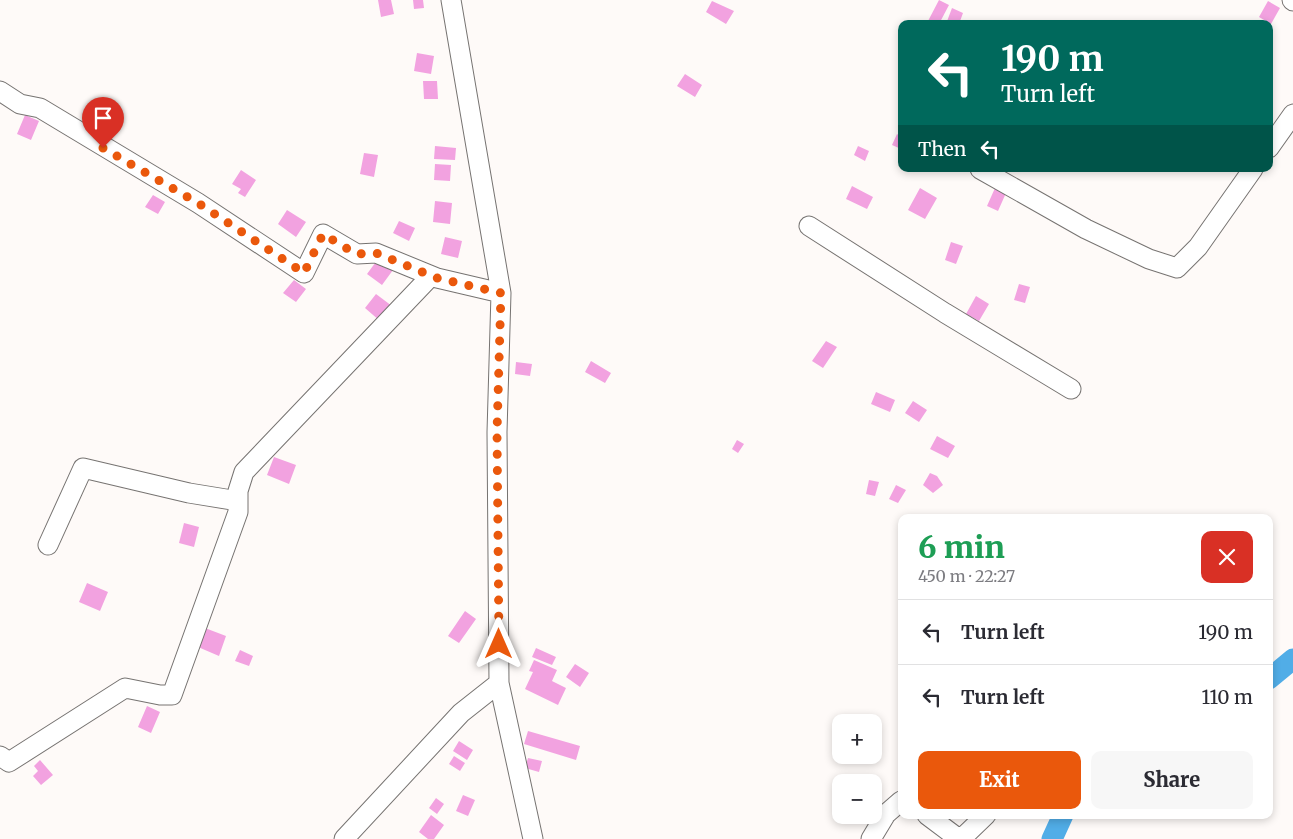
<!DOCTYPE html>
<meta charset="utf-8">
<style>
:root{--surface:#fff;--page:#f7f7f7;--text:#2b2b33;--muted:#7c7c81;--line:#e1e1e2;--accent:#ea580c}
body{margin:0;font-family:Merriweather,serif;background:var(--page);color:var(--text);height:100vh;display:flex;flex-direction:column;font-size:19px;white-space:nowrap}
*{box-sizing:border-box;margin:0}
p{font-size:16px;color:var(--muted)}
.icon{flex:none;width:28px;height:28px;fill:none;stroke:currentColor;stroke-width:2;stroke-linecap:round;stroke-linejoin:round}
.map{position:relative;flex:1;overflow:hidden}
.drawer{position:absolute;left:898px;top:514px;width:375px;height:305px;display:flex;flex-direction:column;background:var(--surface);border-radius:10px;box-shadow:0 2px 8px #0003}
.drawer>*{flex:none}
.hud{position:absolute;left:898px;top:20px;width:375px;height:152px;border-radius:10px;box-shadow:0 2px 8px #0003;background:#00695c;color:#fff;overflow:hidden}
.buttons{position:absolute;left:832px;top:714px;display:grid;gap:10px}
.buttons a{display:grid;place-items:center;width:50px;height:50px;border-radius:10px;background:var(--surface);box-shadow:0 2px 8px #0003;font-size:25px}
.pin{position:absolute;display:grid;place-items:center;width:42px;height:42px;color:#fff;margin:-51px -21px;border-radius:50% 50% 50% 0;rotate:-45deg;box-shadow:0 0 5px #0007}
.pin .icon{rotate:45deg}
.me{position:absolute;width:55px;margin:-28px;rotate:0deg;stroke-linejoin:round;filter:drop-shadow(0 0 4px #0008)}
.turn{display:flex;align-items:center;gap:18px;height:105px;padding:0 20px;font-size:22px}
.turn .icon{width:65px;height:65px;stroke-width:2.5}
.turn b{display:block;font-size:35px;line-height:42px}
.then{display:flex;align-items:center;height:48px;padding:0 20px;background:#0003;gap:10px;font-size:19px}
.round{display:grid;place-items:center;flex:none;width:52px;height:52px;border-radius:10px;background:var(--page)}
.head{display:flex;align-items:center;justify-content:space-between;height:85px;padding:0 20px}
h1{font-size:30px;font-weight:800;line-height:38px;color:#1e9e55}
.action{display:flex;gap:10px;margin-top:auto;padding:10px 20px}
.action a{flex:1;height:58px;border-radius:10px;background:var(--accent);color:#fff;font-size:20px;font-weight:800;line-height:58px;text-align:center}
.action a+a{background:var(--page);color:var(--text)}
ul{padding:0;list-style:none}
li{display:flex;align-items:center;gap:15px;height:65px;padding:0 20px;border-top:1px solid var(--line)}
li div{flex:1}
li b{display:block;font-size:19px}
li em{font-style:normal}
.map>svg:first-child{display:block}
.lines{fill:none;stroke-linecap:round;stroke-linejoin:round}
.river{stroke:#51ade7;stroke-width:21}
.building{fill:#f2a2e0}
.minor-casing{stroke:#767371;stroke-width:21}
.minor{stroke:#fff;stroke-width:19}
.route{stroke:#ea580c;stroke-width:9;stroke-dasharray:0 16.2}
</style>
<div class="map">
<svg width="1293" height="839" viewBox="0 0 1293 839">
<rect width="100%" height="100%" fill="#fefaf8"/>
<g class="lines">
<path class="river" d="M1269 679 1293 659
M1052 839 1063 815"/>
</g>
<path class="building" d="M378 0H391L394 14 381 17Z
M413 0H423L424 8 414 9Z
M939 0 949 5 939 24H934L928 21Z
M712 1 734 11 726 24 706 12Z
M1268 1 1280 8 1271 24 1259 17Z
M952 8 963 13 959 24H946Z
M417 53 434 56 431 74 414 71Z
M685 74 702 85 695 97 677 86Z
M423 81H437L438 99H424Z
M25 115 39 121 31 140 17 134Z
M897 134 901 137V149L892 145Z
M435 146 456 148 455 160 434 159Z
M858 146 869 151 865 161 854 155Z
M364 153 378 155 374 177 360 174Z
M435 164 451 165 450 181 434 180Z
M241 170 256 180 245 197 238 193 241 189 232 184Z
M852 186 873 197 867 209 846 199Z
M920 188 937 198 925 219 908 210Z
M995 188 1006 193 998 211 987 206Z
M153 195 165 202 158 214 145 207Z
M435 201 452 203 450 224 433 222Z
M287 210 306 222 296 237 278 224Z
M399 221 415 228 409 241 393 233Z
M445 237 462 241 458 258 441 254Z
M951 242 963 246 956 264 945 260Z
M378 259 393 270 382 285 367 274Z
M294 280 306 289 296 302 283 293Z
M1019 284 1030 287 1025 303 1014 300Z
M376 294 392 306 380 321 365 308Z
M976 296 989 304 979 321 966 314Z
M826 341 837 347 823 368 812 361Z
M591 361 611 373 605 383 585 372Z
M516 362 532 364 530 376 515 374Z
M876 392 895 400 890 412 871 404Z
M913 401 927 410 919 422 905 413Z
M937 436 955 446 948 458 930 449Z
M737 440 744 444 738 453 732 449Z
M274 457 296 465 289 484 267 475Z
M930 473 937 476 943 485 933 493 923 485Z
M869 480 879 482 875 496 866 494Z
M896 485 906 490 898 503 889 499Z
M184 523 199 527 194 547 179 543Z
M87 583 108 592 100 611 79 602Z
M465 611 476 619 459 643 448 636Z
M205 628 226 636 219 656 198 647Z
M536 648 556 657 552 665 532 657Z
M240 650 253 656 249 666 235 661Z
M534 660 557 670 552 681 566 688 558 705 525 689 533 672 529 671Z
M575 664 589 673 580 687 566 677Z
M147 706 160 712 151 733 138 727Z
M528 731 580 746 576 760 524 744Z
M459 741 473 750 467 760 453 751Z
M454 756 465 763 460 771 449 764Z
M528 758 542 761 539 772 525 768Z
M40 760 53 775 41 785 33 776 38 771 34 766Z
M463 795 475 800 468 816 456 811Z
M436 798 444 804 437 814 429 808Z
M431 815 444 825 434 839H428L419 832Z"/>
<g class="lines">
<defs>
<path id="minor" d="M1292 0 1293 1
M0 91 20 104 40 108 198 203 304 273 323 234 357 254 376 253 437 278 501 293
M1269 148 1293 114
M980 169 1086 229 1149 259 1177 268 1198 247 1253 169
M809 226 945 313 1071 389
M48 545 83 468 189 493 238 501
M499 683 533 839
M0 756 9 762 125 688 160 695H172L238 512V491L244 472 431 276
M927 815 959 839
M344 839 461 713 499 683 497 432 501 293 451 0
M871 839 886 814 901 801
M961 839 986 815"/>
</defs>
<use href="#minor" class="minor-casing"/>
<use href="#minor" class="minor"/>
</g>
<g class="lines">
<path class="route" d="M103 148 198 203 304 273 323 234 356 254 376 253 437 278 501 293 497 432 499 644"/>
</g>
</svg>
<div class="buttons">
<a>+</a>
<a>−</a>
</div>
<div class="pin" style="left:103px;top:148px;background:#d93025"><svg class="icon" aria-label="arrive" viewBox="0 0 24 24"><path d="M6 21V4h12l-3 4 3 4H6"/></svg></div>
<svg class="me" style="left:499px;top:644px" viewBox="-20 -20 40 40"><path d="M0-17L14 15 0 8-14 15z" fill="#ea580c" stroke="#fff" stroke-width="4"/></svg>
<div class="hud">
<div class="turn"><svg class="icon" aria-label="left" viewBox="0 0 24 24"><path d="M17 20v-9H6M10 6l-5 5 5 5"/></svg><div><b>190 m</b>Turn left</div></div>
<div class="then">Then<svg class="icon" aria-label="left" viewBox="0 0 24 24"><path d="M17 20v-9H6M10 6l-5 5 5 5"/></svg></div>
</div>
<section class="drawer">
<div class="head"><div><h1>6 min</h1><p>450 m · 22:27</p></div><a class="round" style="background:#d93025;color:#fff"><svg class="icon" aria-label="close" viewBox="0 0 24 24"><path d="M6 6l12 12M18 6L6 18"/></svg></a></div>
<ul>
<li><svg class="icon" aria-label="left" viewBox="0 0 24 24"><path d="M17 20v-9H6M10 6l-5 5 5 5"/></svg><div><b>Turn left</b></div><em>190 m</em></li>
<li><svg class="icon" aria-label="left" viewBox="0 0 24 24"><path d="M17 20v-9H6M10 6l-5 5 5 5"/></svg><div><b>Turn left</b></div><em>110 m</em></li>
</ul>
<div class="action"><a>Exit</a><a>Share</a></div>
</section>
</div>
